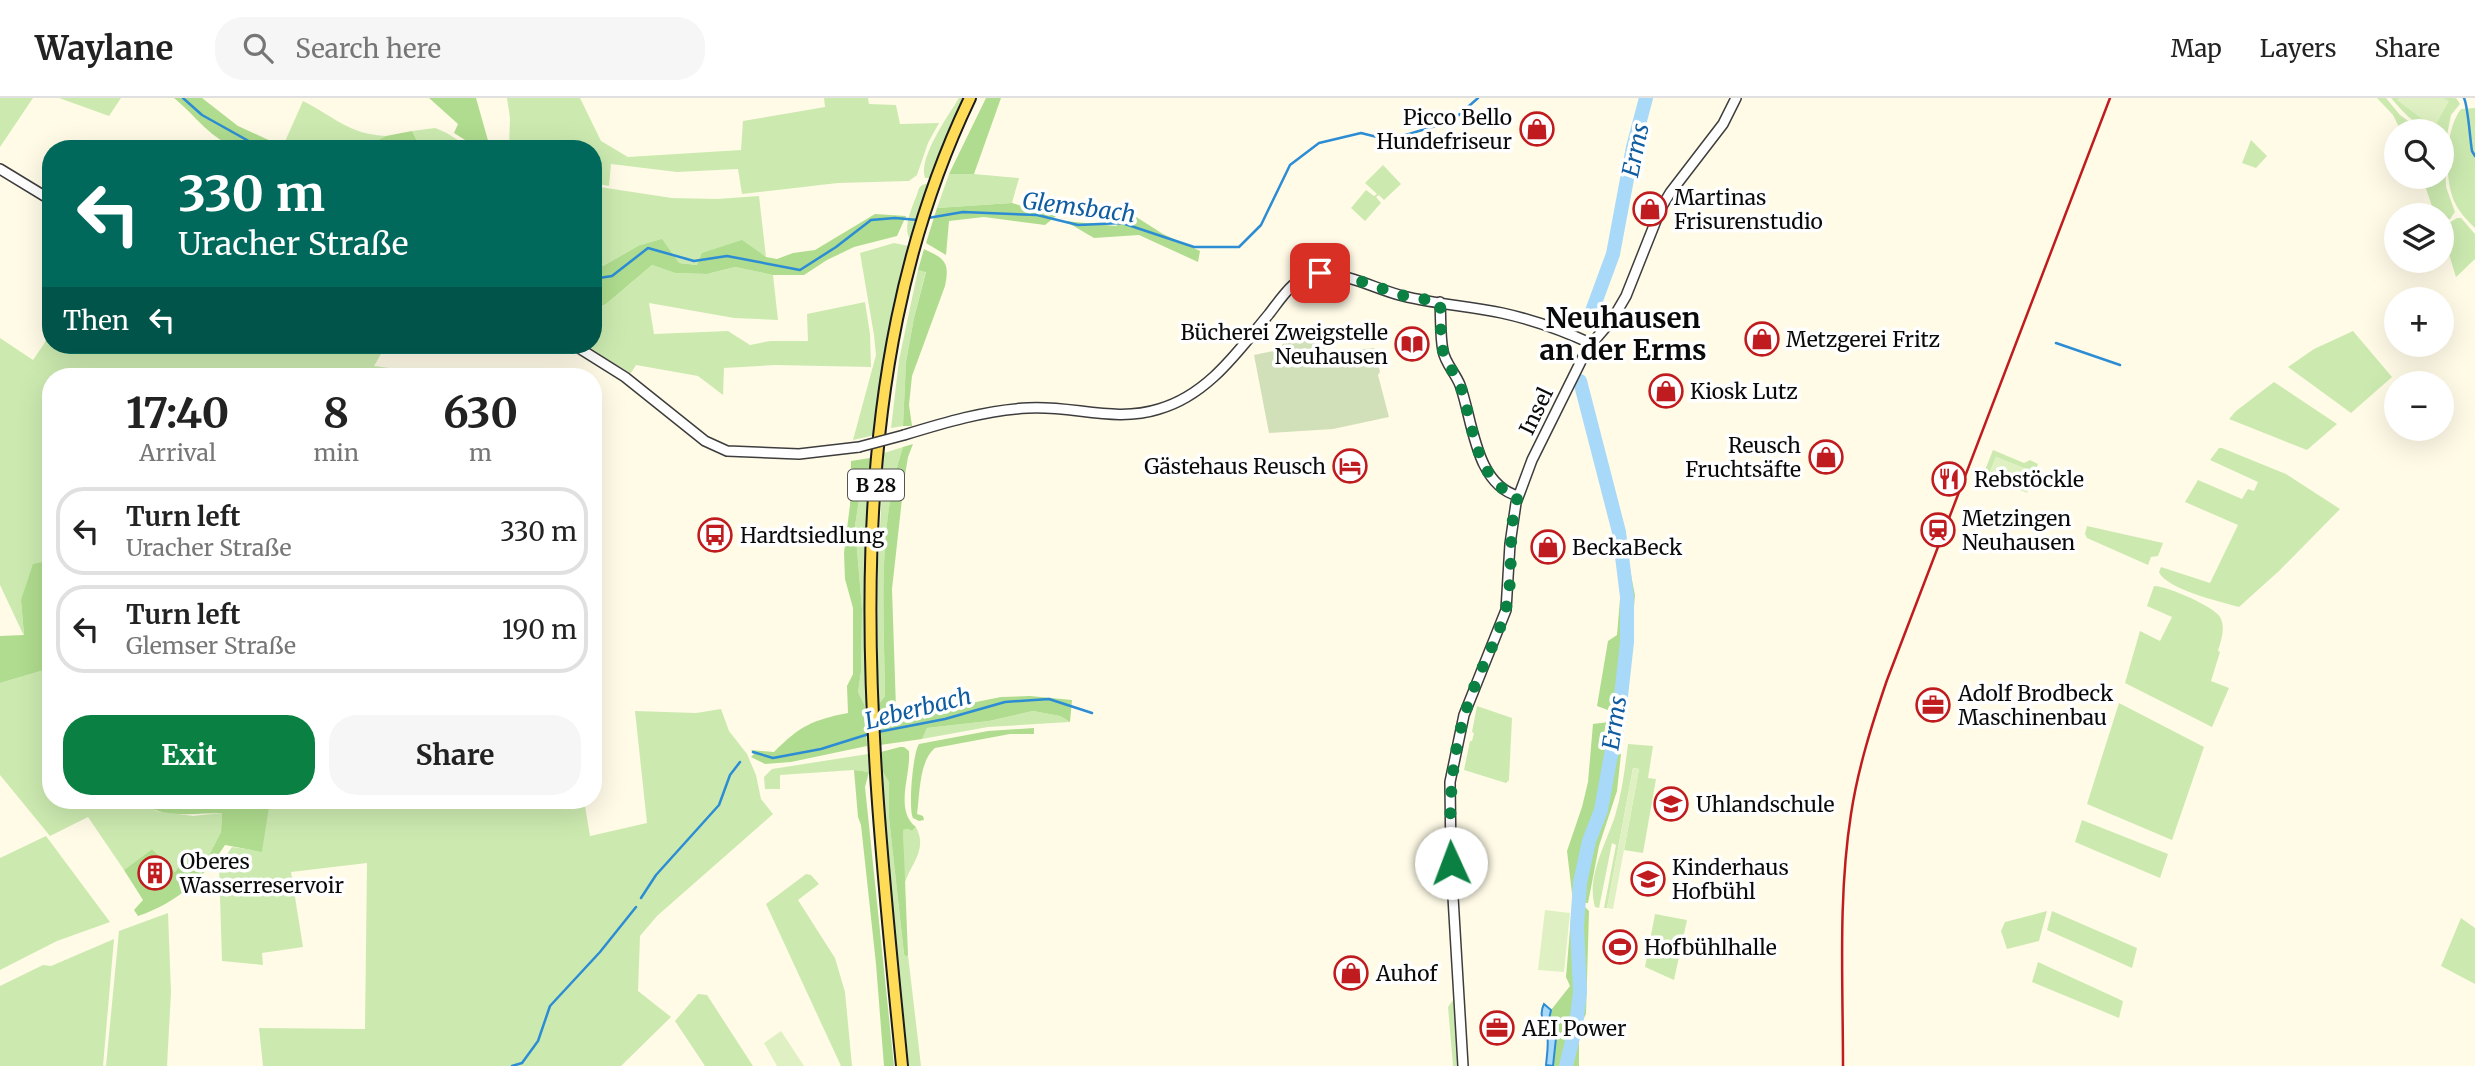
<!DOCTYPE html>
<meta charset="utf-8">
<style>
:root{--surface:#fff;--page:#f6f6f6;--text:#222;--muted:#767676;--line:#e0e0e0;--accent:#0b8043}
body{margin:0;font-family:Merriweather,serif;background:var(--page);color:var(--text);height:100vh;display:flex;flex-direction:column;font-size:26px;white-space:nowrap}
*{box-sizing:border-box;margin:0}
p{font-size:23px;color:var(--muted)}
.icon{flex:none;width:38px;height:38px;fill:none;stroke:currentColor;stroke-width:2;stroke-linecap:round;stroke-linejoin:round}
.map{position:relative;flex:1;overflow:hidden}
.panel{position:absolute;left:42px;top:270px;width:560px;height:441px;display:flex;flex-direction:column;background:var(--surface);border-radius:28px;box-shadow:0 7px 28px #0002}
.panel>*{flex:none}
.hud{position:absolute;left:42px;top:42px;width:560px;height:214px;border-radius:28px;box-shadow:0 7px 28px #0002;background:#00695c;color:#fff;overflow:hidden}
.controls{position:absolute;left:2384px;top:21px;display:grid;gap:14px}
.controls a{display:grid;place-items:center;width:70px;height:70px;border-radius:50%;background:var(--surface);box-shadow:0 7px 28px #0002;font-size:35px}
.pin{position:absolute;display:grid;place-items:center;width:60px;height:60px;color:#fff;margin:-30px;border-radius:14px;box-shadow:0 4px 10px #0006}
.me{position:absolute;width:77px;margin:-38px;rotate:358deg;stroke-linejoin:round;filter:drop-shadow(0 0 5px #0008)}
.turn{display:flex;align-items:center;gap:24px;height:147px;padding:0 21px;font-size:32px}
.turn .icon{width:91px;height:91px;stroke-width:2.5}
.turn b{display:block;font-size:49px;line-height:60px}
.then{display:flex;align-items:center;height:66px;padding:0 21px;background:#0003;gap:14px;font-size:26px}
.eta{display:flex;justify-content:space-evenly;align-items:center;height:119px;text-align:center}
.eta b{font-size:42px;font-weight:700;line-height:49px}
.cta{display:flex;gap:14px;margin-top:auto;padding:14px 21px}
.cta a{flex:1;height:80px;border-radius:28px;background:var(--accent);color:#fff;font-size:28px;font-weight:700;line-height:80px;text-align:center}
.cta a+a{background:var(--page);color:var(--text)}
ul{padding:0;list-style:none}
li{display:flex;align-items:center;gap:21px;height:88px;margin:0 14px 10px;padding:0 7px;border:4px solid var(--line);border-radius:28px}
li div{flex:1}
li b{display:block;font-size:26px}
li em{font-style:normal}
header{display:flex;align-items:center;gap:42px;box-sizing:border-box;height:98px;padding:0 35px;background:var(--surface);border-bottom:2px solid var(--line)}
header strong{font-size:33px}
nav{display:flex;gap:38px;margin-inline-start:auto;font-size:24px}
.search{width:490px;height:63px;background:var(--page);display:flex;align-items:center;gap:18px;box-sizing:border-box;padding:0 24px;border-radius:28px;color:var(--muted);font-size:26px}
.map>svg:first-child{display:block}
.green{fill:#cceab0}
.forest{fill:#afdc8e}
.cemetery{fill:#d2e0b9}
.pitch{fill:#dff1c2}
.water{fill:#a9d9f9;stroke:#2c8cd4;stroke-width:2}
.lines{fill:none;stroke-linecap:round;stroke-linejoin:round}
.stream{stroke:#2c8cd4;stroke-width:2.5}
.river{stroke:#a9d9f9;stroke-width:14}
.minor-casing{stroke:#3d3d3d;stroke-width:12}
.major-casing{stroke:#1b1b1b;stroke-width:14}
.minor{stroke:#fff;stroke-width:9}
.major{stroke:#ffdc57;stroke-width:10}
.rail{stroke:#c01c1f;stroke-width:2.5}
.minor-bridge-casing{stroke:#3d3d3d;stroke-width:12;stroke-linecap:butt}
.minor-bridge{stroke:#fff;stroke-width:9}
.route{stroke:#0b8043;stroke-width:12;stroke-dasharray:0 21.6}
.labels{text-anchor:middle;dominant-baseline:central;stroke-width:7;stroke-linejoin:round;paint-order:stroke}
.shield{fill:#fff;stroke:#545454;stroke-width:2}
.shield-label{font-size:19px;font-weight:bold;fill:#0a0a0a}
.poi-label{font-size:21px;fill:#0a0a0a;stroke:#fff;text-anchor:start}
.street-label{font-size:21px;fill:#0a0a0a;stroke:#fff}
.water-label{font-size:23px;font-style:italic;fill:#0f5ca0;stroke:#fff}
.district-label{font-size:28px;font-weight:bold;fill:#0a0a0a;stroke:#fff}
</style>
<header>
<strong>Waylane</strong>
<div class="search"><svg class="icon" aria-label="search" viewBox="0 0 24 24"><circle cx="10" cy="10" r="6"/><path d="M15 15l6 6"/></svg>Search here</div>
<nav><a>Map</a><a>Layers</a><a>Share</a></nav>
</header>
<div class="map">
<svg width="2475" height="968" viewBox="0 0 2475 968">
<rect width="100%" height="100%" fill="#fffbe7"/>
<path class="green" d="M0 0H33L0 49Z
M59 0H121L109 18Z
M507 0H580L601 43 628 59 741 52 743 23 825 9 824 0H868L869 6 896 7 900 26 939 25 928 45 917 77 909 83 838 85 742 96 738 71 677 74 611 66 609 88 593 85V51H509L510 20Z
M959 0H966L931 80H925C918 60 948 18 959 0Z
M2377 0H2386L2400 17 2422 33H2401L2393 17Z
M2391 0H2456L2460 6 2451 17 2447 37 2443 39H2441V33C2419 33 2405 16 2391 0Z
M303 3C335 19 348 36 386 38L361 51 350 46 342 51H288L283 48Z
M2475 10V130C2467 122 2459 114 2454 103 2444 80 2445 31 2461 11Z
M435 30C451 35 461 47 478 51H421L412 33Z
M2251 42 2267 58 2256 70 2242 65Z
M2442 44 2445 47 2446 89 2455 114 2450 121 2441 125V117H2435L2422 79H2441Z
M1383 67 1401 86 1384 102 1379 97 1376 99 1381 105 1365 123 1351 110 1366 92 1374 98 1377 96 1365 85Z
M949 76H974L1019 80 1012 105 937 110Z
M929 85 911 142C900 130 915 105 919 90L922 87Z
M593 88 672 100 717 101 759 98 766 159 742 143 698 167 679 165 638 148 603 168 593 167Z
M2457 120H2461L2475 136V161L2456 179 2441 130Z
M894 145 909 148 893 218 875 337 853 342 876 257 874 237 860 155Z
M652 167 675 175 707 176 735 169 773 177 778 222 734 220 649 205 654 236 728 233 750 247 770 243H808L807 216 865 204 870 236 871 269 775 267 724 270 723 297 698 278 636 267 631 275 581 247H593V212L606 206Z
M918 172 926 173 914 220 906 264 903 328 891 330 899 262Z
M51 230V247H386L374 268 397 271 395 278H51V471L43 464 21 502 24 538 0 487V240L33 262 44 246Z
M2353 233 2392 279 2351 315 2288 269 2314 251Z
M2274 284 2337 326 2307 352 2229 321 2236 313Z
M903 349C877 428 884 516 885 598L878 607V466L884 355Z
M2219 350H2222L2286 376 2340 411 2279 473 2239 509C2221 504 2166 491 2159 474L2161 469 2210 485 2238 427 2185 404 2198 382 2242 401 2248 391 2254 393 2258 384 2210 362Z
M1993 352 2024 365 2030 362 2038 366 2035 375 1996 359 1988 379 1983 377Z
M875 359 867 466 868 607 865 608 858 594 861 574 862 511 855 428 860 395 869 383 870 360Z
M2087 428 2163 445 2158 458 2151 459 2148 467 2087 440 2085 436Z
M2154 488C2165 487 2215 509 2220 519 2226 529 2221 543 2218 553L2220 554 2211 583 2229 590 2212 629 2125 585 2140 533 2160 543 2172 519 2147 508Z
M51 566V702H139L156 713 193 718 222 715 221 734 206 763 183 765 175 774 152 751 124 772 88 719 50 738 0 677V585L44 572Z
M2119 605 2204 649 2172 742 2087 706Z
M1477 608 1512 620 1509 682 1506 685 1464 672 1470 643H1472L1474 635 1472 634Z
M721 611 729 633 747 656 756 677 761 701 773 716 657 818 640 838 638 893 671 919 621 968H263L259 930 365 931 367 765 291 774 303 849 262 855 263 867 222 863 219 767 232 749 262 753 269 702H584L590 738 647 725 635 613 696 615Z
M1033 613 1060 618 1070 624 988 629 922 641 927 630 989 623Z
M1628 646 1653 648 1648 680 1656 681 1643 755 1624 752 1639 671 1633 670 1607 810H1604L1616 747 1612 745 1599 810 1595 809C1586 779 1606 746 1615 718 1622 695 1625 670 1628 646Z
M868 656 869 674 854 672 780 677V691H765L764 679 772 671Z
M882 673 889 684V720L904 856 906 859 908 857 921 968H909L888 769Z
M2082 722 2168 756 2160 780 2075 744Z
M916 729C928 752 911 765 904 787L903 732 908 731 912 733Z
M46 738 110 824 57 843 0 872V760Z
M806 776 811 777 819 786 798 802 835 860 845 894 852 968H841L766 806Z
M2047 813 2039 843 2007 851 2001 833 2005 824Z
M2052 813 2137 850 2132 870 2047 832Z
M168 815 171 894 167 968H106L119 833Z
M1655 816 1687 822 1674 882 1645 869Z
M2461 820 2475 830V886L2441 868Z
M114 841 103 968H0V888L43 867 51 868Z
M2038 864 2123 903 2119 920 2032 884Z
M698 896 707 897 753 968H705L675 923Z
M1453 902 1454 905 1458 968H1453L1448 909Z"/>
<path class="forest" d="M174 0H202L238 28 288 51C273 51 252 54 238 50 211 42 195 17 174 0Z
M429 0H476L489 46 465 42 454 35 458 26Z
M986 0H1001L974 76H949Z
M412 33 421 51H342L350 46 361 51 386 38Z
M1012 105 1056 118 1045 127 984 119 949 123 946 157 926 145 937 110Z
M1130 115 1163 136 1200 153 1198 164 1139 137 1094 140 1065 123 1116 128Z
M875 116 906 118 897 138 854 149 827 162 804 177H773L735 169 707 176 675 175 652 167 606 206 593 212V167L603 168 638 148 662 141 679 165 697 167 702 155 742 142 766 159 777 161 793 155 815 152Z
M924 151C945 161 950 164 945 188L912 278 909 307 912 328H903L906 264 914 220 926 174 918 172Z
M913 346 908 359 904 383 892 491 896 611 946 610 1001 599 1030 598 1072 602 1070 624 1060 618 1033 613 989 623 927 630 922 641 880 647 878 607 885 598C884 515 877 427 903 349Z
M870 360 869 383 860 395 855 428 862 511 861 574 858 594 865 608 867 648 791 664 765 666 751 659 754 656 751 652 774 654C800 628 812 622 848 615L847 588 853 576V510L845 481 844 455 850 407 851 363Z
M43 464 51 471V566L44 572 0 585V538L24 537 21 502 33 466Z
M1630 472 1635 497 1625 617 1621 622H1610L1608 612 1597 608 1608 543 1617 537 1622 477Z
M1609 624 1621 625 1624 628 1617 693 1599 748 1588 805 1573 804 1567 753 1582 709 1588 684 1593 626Z
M1034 630V636H1010L935 650C919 663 920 695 917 716L923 718 924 722 919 723 913 720C908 710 913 654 919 646L988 633Z
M900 649H904L909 653C911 678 894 712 916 729L912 733 908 731 903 732 908 857 906 859 904 856 889 720V684L882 673 881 654Z
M854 672 869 674 865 689 894 968H884L876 866 861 727 858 719Z
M139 702H270L262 754 225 747C203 781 177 805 138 818L134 812 143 802 124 772 152 751 175 774 182 765 206 763 221 734 222 715C195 715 159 722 139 702Z
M1572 807 1585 809 1589 813 1586 916 1579 930V968H1553L1556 940 1549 921 1551 912 1570 888 1566 879Z"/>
<path class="cemetery" d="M1320 230 1326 255 1374 250 1380 274 1378 277 1389 319 1333 331 1269 335 1254 257 1278 252 1292 235Z"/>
<path class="pitch" d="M2399 0H2443L2449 3 2434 30 2397 2Z
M1996 359 2035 375 2027 395 1988 379Z
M1633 670 1639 671 1613 811 1607 810Z
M1545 812 1570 815 1564 874 1538 872Z
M781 933 804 968H777L764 945Z"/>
<path class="water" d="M1544 906 1551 912 1549 921 1556 940 1553 968 1546 967C1547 957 1549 946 1547 935 1545 924 1538 918 1544 906Z"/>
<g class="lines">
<path class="stream" d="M183 0 202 17 263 51
M2464 0C2468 8 2470 41 2472 53L2475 58
M928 120 963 114 1037 117 1078 127 1122 125 1194 149H1239L1261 127 1290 67 1319 45 1361 35 1389 42 1452 23 1478 0
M593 181 612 178 648 150 694 163 727 158 800 172 836 149 871 122 895 120 918 122
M2056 245 2120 267
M878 634 945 621 1005 604 1049 601 1092 615
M753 654 773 660 821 651 872 635
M641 800 656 777 719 707 730 677 740 664
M512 968 522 965 538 943 550 908 600 854 636 809"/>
<path class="river" d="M1588 224 1613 156 1633 49 1646 0
M1566 968 1576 927 1580 894 1577 828 1580 785 1589 743 1601 712 1620 607 1627 544V499L1619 434 1580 283"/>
<defs>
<path id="minor" d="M0 71 51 102
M1440 204C1441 220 1440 238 1443 253 1445 265 1456 276 1460 287 1473 323 1475 386 1518 398
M574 247 625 279 705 343 727 353 799 356 859 349
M904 337C943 325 986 312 1028 310 1072 307 1115 325 1159 311 1208 297 1238 253 1269 216 1276 207 1284 195 1293 187 1300 180 1311 175 1321 176 1351 176 1375 191 1403 198 1435 206 1469 208 1502 215 1534 222 1562 232 1592 246
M1463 968 1451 765 1450 684 1464 617 1506 512 1510 446 1516 405 1532 362 1587 251 1612 222 1626 198 1661 110 1670 95 1723 26 1736 0"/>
<path id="major" d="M902 968C871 650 827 299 970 0"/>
</defs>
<use href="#minor" class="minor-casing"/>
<use href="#major" class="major-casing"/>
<use href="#minor" class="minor"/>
<use href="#major" class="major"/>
<path class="rail" d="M1843 968C1843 884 1838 799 1851 716 1858 670 1872 626 1887 582L2110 0"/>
<defs>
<path id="minor-bridge" d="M859 349 904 337"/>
</defs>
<use href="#minor-bridge" class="minor-bridge-casing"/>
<use href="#minor-bridge" class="minor-bridge"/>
</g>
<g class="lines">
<path class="route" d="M1320 175 1351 180 1401 197 1440 204C1441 220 1440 238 1443 253 1445 265 1456 276 1460 287 1473 323 1475 386 1518 398 1506 436 1515 474 1506 510 1499 540 1482 566 1472 595 1450 654 1449 703 1451 765"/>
</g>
<defs>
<symbol id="shop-ring" viewBox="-11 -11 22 22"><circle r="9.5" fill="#fff" stroke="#c01c1f" stroke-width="1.5"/><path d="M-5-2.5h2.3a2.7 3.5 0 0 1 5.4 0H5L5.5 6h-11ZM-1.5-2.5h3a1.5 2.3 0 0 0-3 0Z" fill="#c01c1f"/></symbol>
<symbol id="library-ring" viewBox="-11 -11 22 22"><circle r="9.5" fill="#fff" stroke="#c01c1f" stroke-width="1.5"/><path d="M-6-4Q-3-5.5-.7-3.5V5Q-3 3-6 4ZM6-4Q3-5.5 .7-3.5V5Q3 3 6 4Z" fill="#c01c1f"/></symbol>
<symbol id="hotel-ring" viewBox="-11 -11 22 22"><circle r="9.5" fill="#fff" stroke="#c01c1f" stroke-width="1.5"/><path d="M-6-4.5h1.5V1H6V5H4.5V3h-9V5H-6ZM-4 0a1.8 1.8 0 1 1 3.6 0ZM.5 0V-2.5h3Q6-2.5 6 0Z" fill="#c01c1f"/></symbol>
<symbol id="restaurant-ring" viewBox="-11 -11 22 22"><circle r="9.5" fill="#fff" stroke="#c01c1f" stroke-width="1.5"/><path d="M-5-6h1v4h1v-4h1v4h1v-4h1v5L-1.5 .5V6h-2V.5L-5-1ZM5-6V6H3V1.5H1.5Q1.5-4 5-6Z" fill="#c01c1f"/></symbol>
<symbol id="station-ring" viewBox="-11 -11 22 22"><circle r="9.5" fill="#fff" stroke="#c01c1f" stroke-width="1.5"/><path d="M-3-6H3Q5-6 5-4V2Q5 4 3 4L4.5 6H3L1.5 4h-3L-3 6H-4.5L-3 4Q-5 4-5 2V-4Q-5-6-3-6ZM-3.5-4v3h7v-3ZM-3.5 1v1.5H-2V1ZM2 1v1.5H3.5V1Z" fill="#c01c1f"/></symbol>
<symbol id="bus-ring" viewBox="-11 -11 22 22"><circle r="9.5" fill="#fff" stroke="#c01c1f" stroke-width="1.5"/><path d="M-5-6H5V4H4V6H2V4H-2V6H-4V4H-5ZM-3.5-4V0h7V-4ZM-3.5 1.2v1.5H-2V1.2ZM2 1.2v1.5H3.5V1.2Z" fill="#c01c1f"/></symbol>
<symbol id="office-ring" viewBox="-11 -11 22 22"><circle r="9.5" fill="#fff" stroke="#c01c1f" stroke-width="1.5"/><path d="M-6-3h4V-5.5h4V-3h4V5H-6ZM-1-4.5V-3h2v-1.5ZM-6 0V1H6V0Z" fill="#c01c1f"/></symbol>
<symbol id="school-ring" viewBox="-11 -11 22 22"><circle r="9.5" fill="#fff" stroke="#c01c1f" stroke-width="1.5"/><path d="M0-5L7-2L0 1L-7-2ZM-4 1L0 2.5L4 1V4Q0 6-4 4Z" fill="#c01c1f"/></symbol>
<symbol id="building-ring" viewBox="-11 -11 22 22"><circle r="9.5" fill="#fff" stroke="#c01c1f" stroke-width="1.5"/><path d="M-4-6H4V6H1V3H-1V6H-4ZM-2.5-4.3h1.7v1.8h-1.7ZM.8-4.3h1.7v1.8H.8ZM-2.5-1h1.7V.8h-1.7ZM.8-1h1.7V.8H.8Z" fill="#c01c1f"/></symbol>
<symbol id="stadium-ring" viewBox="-11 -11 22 22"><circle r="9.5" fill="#fff" stroke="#c01c1f" stroke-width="1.5"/><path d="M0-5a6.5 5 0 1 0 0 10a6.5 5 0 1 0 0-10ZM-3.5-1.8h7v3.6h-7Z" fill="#c01c1f"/></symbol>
</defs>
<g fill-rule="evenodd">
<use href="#shop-ring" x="1518" y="12" width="38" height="38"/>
<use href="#shop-ring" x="1631" y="92" width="38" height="38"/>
<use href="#shop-ring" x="1743" y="222" width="38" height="38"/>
<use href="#library-ring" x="1393" y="227" width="38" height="38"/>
<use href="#shop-ring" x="1647" y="274" width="38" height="38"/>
<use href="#shop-ring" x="1807" y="340" width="38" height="38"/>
<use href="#hotel-ring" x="1331" y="349" width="38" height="38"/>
<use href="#restaurant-ring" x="1930" y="362" width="38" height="38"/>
<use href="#station-ring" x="1919" y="413" width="38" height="38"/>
<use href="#bus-ring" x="696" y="418" width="38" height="38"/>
<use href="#shop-ring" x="1529" y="430" width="38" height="38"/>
<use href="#office-ring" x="1914" y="588" width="38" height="38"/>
<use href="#school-ring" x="1652" y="687" width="38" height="38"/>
<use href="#building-ring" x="136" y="756" width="38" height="38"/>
<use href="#school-ring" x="1629" y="762" width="38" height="38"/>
<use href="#stadium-ring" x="1601" y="830" width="38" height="38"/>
<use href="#shop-ring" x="1332" y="856" width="38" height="38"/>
<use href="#office-ring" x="1478" y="911" width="38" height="38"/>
</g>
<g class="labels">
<rect class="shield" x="848" y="371.5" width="56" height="31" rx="5"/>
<g class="shield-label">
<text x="876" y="387">B 28</text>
</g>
<g class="poi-label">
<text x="1512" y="19" text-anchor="end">Picco Bello<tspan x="1512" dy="24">Hundefriseur</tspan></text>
<text x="1674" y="99">Martinas<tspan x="1674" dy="24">Frisurenstudio</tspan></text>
<text x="1388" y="234" text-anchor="end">Bücherei Zweigstelle<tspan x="1388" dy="24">Neuhausen</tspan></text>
<text x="1786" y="241">Metzgerei Fritz</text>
<text x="1690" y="293">Kiosk Lutz</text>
<text x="1801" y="347" text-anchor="end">Reusch<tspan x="1801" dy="24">Fruchtsäfte</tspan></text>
<text x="1326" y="368" text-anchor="end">Gästehaus Reusch</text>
<text x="1974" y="381">Rebstöckle</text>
<text x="1962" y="420">Metzingen<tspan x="1962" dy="24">Neuhausen</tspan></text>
<text x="740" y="437">Hardtsiedlung</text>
<text x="1572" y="449">BeckaBeck</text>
<text x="1958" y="595">Adolf Brodbeck<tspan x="1958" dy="24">Maschinenbau</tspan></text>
<text x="1696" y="706">Uhlandschule</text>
<text x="180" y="763">Oberes<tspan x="180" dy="24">Wasserreservoir</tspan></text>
<text x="1672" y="769">Kinderhaus<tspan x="1672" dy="24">Hofbühl</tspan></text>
<text x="1644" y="849">Hofbühlhalle</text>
<text x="1376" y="875">Auhof</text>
<text x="1522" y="930">AEI Power</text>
</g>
<g class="street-label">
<text transform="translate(1536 313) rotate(-64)">Insel</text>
</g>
<g class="water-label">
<text transform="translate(1635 52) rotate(-78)">Erms</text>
<text transform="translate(1079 109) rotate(7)">Glemsbach</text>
<text transform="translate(918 610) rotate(-14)">Leberbach</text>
<text transform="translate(1614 625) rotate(-81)">Erms</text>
</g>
<g class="district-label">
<text x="1623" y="220">Neuhausen<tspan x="1623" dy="32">an der Erms</tspan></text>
</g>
</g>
</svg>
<div class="controls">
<a><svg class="icon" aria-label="search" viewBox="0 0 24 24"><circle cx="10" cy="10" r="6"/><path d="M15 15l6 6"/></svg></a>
<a><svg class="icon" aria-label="layers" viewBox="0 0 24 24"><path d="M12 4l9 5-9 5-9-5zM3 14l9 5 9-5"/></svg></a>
<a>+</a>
<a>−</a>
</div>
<div class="pin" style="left:1320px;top:175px;background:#d93025"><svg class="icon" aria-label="arrive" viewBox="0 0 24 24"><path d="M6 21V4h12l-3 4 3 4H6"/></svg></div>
<svg class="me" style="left:1451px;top:765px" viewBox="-20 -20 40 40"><circle r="19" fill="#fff"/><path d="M0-13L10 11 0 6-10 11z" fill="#0b8043"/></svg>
<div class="hud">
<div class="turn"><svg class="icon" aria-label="left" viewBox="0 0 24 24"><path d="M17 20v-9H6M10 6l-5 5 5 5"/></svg><div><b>330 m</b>Uracher Straße</div></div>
<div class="then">Then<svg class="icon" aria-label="left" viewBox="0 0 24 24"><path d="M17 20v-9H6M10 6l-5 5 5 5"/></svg></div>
</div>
<section class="panel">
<div class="eta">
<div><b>17:40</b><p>Arrival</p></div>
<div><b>8</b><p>min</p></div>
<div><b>630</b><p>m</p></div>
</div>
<ul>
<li><svg class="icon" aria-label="left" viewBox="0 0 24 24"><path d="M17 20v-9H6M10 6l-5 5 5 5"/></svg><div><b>Turn left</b><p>Uracher Straße</p></div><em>330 m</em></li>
<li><svg class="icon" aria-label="left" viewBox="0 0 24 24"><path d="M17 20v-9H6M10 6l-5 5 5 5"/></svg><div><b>Turn left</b><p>Glemser Straße</p></div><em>190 m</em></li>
</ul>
<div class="cta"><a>Exit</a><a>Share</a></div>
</section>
</div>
